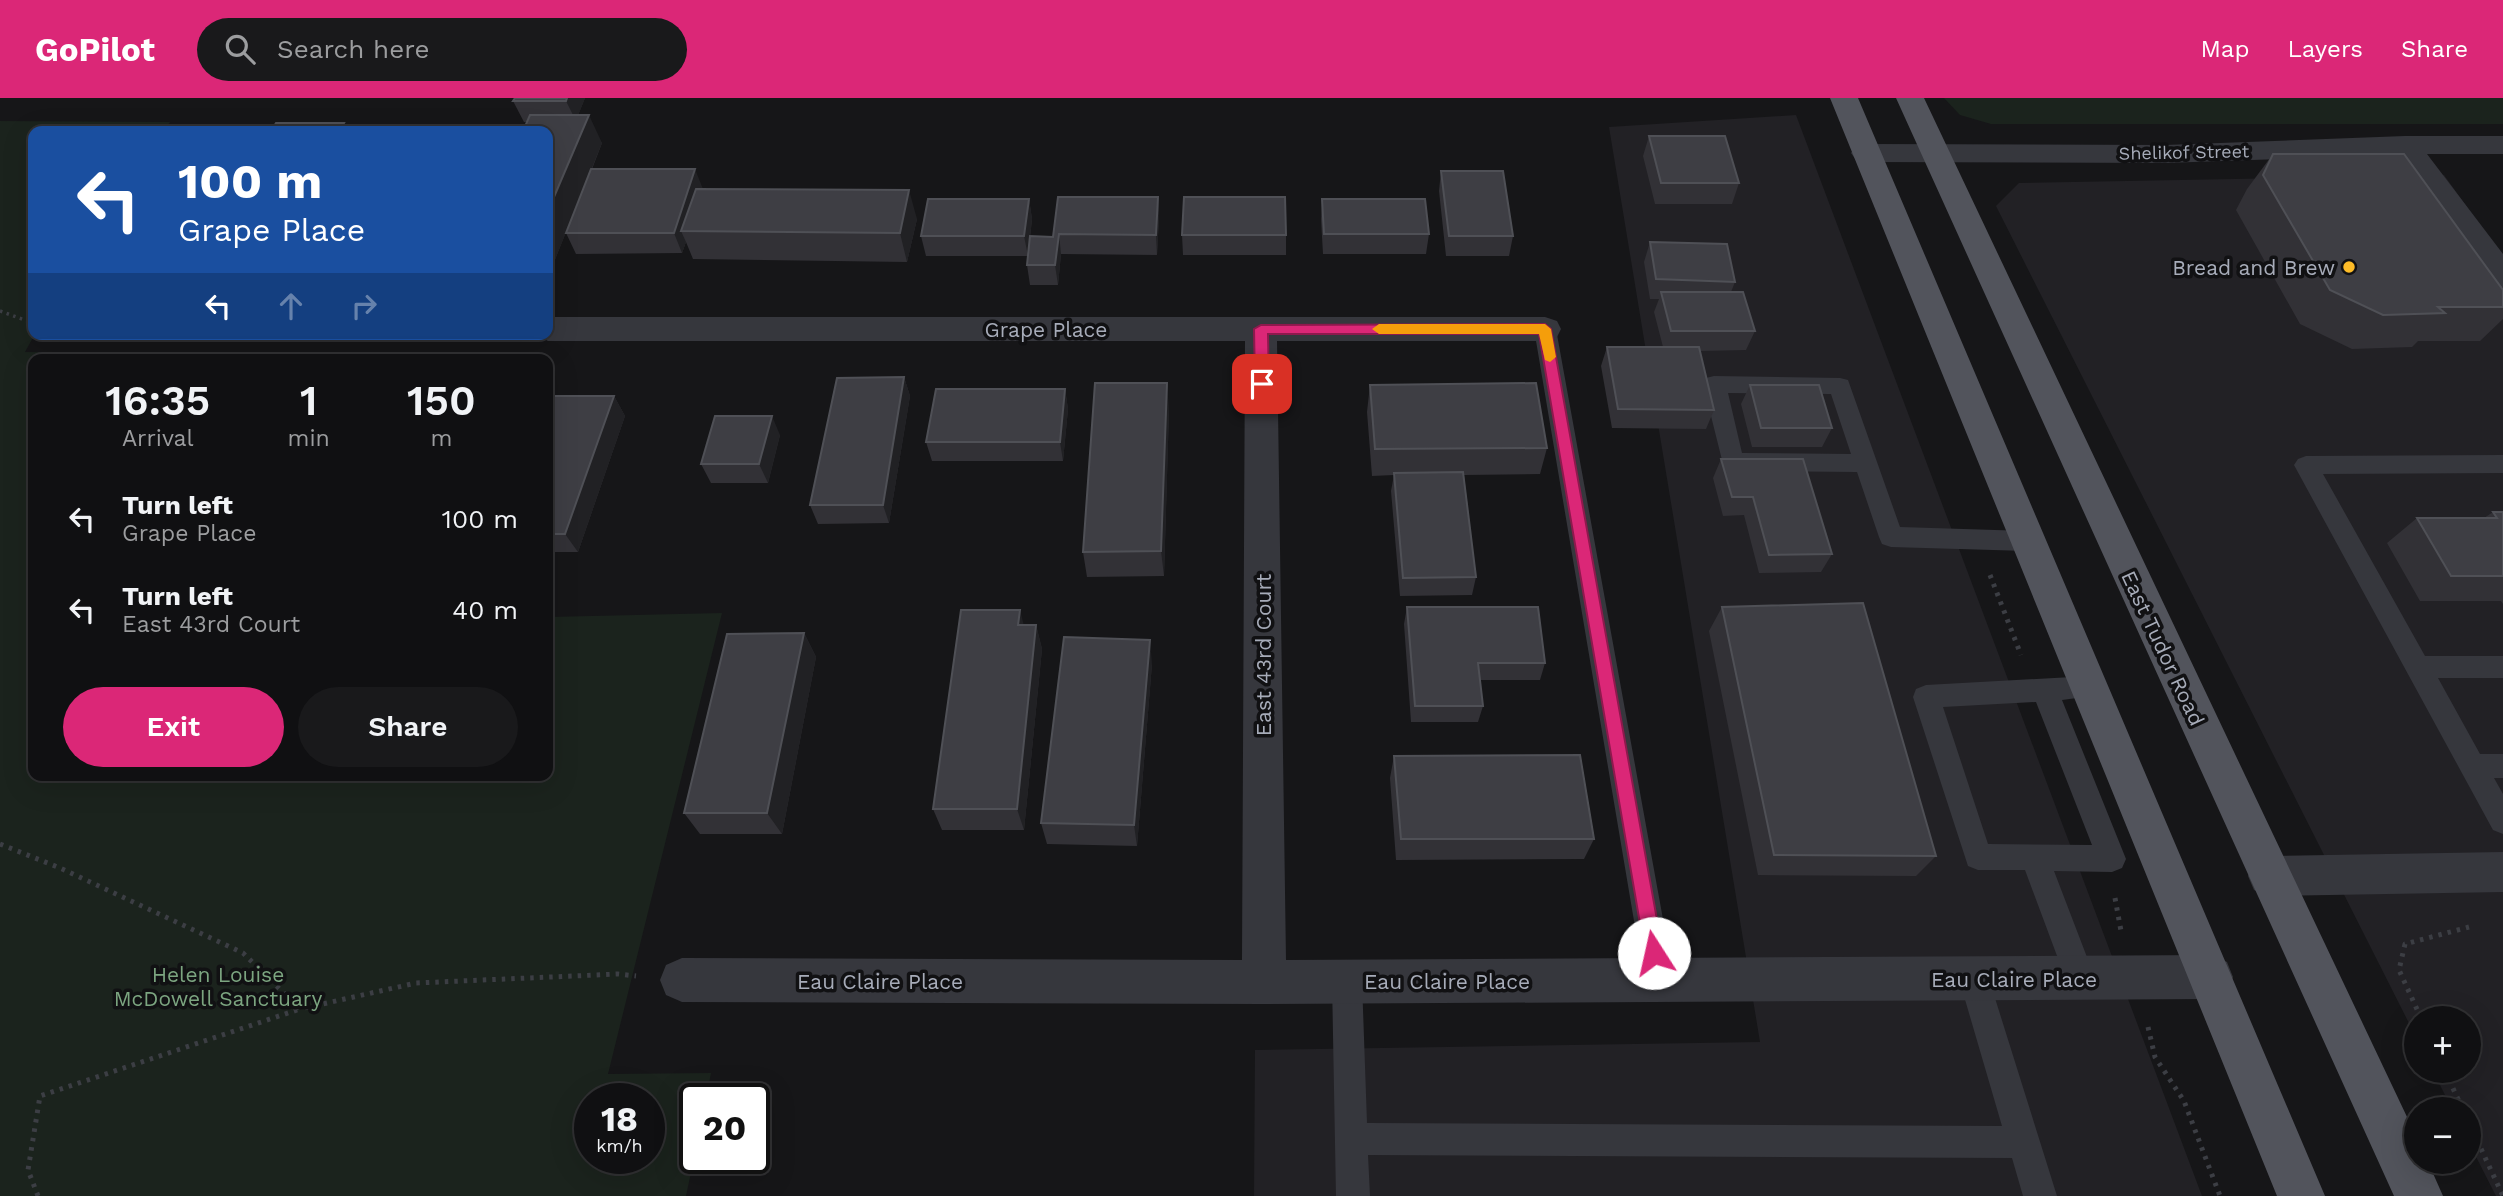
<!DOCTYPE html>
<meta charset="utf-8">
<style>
:root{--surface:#101012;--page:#19191b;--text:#f1f3f6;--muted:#9c9d9f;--line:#303032;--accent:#db2777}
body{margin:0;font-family:"Work Sans",sans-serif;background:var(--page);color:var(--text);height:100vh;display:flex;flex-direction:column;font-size:26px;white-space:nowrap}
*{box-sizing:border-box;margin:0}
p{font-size:23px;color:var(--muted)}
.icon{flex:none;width:38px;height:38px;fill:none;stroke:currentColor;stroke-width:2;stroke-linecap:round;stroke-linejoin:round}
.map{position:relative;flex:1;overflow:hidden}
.drawer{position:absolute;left:28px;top:256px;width:525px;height:427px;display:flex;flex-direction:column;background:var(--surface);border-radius:14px;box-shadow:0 7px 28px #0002,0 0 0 2px var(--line)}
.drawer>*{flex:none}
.banner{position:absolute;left:28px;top:28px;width:525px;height:214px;border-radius:14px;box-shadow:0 7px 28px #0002,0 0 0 2px var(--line);background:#1a4fa0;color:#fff;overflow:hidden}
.tools{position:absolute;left:2404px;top:908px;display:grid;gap:14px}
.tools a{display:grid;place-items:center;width:77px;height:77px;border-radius:50%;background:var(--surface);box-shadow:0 7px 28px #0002,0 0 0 2px var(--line);font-size:35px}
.speed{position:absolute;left:574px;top:985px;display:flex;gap:14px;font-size:35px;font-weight:700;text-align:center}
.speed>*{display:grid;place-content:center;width:91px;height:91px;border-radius:50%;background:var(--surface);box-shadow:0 7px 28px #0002,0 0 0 2px var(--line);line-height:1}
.speed small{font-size:18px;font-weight:400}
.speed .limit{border:4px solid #111;border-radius:10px;background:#fff;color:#111}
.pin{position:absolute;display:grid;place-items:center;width:60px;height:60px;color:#fff;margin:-30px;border-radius:14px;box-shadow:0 4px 10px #0006}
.me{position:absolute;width:77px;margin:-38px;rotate:350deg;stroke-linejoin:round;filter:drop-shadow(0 0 5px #0008)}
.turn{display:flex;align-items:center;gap:24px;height:147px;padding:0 35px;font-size:32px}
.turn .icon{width:91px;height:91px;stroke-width:2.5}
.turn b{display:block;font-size:49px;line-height:60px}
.lanes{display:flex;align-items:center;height:66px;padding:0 35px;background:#0003;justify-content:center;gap:35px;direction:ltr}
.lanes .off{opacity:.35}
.eta{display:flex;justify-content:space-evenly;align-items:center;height:119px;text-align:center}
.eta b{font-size:42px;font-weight:600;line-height:49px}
.action{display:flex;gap:14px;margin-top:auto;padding:14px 35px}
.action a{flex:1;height:80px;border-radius:42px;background:var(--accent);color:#fff;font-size:28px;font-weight:600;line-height:80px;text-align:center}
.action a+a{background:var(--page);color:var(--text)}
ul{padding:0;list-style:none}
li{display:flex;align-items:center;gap:21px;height:91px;padding:0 35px}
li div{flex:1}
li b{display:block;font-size:26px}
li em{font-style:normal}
header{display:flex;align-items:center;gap:42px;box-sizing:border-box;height:98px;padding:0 35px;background:var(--accent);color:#fff}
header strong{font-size:33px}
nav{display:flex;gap:38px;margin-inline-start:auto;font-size:24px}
.search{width:490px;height:63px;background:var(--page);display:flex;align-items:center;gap:18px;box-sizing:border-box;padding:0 24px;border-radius:38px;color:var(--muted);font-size:26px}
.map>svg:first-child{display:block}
.built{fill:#222125}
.green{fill:#1b231d;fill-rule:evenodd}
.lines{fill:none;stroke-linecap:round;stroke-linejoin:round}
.path-far1{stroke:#3c3e44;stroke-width:3.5;stroke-dasharray:2.5 4.5;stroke-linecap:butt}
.path{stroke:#3c3e44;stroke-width:5;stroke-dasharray:3.5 6;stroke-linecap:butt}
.service{fill:#36373d;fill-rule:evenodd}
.minor{fill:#36373d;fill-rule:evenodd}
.primary{fill:#52545c;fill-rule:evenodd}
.wall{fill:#323136}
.shaded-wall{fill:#212124}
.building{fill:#3e3e44;stroke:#4f5056;stroke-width:2}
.route{fill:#db2777;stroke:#8e194d;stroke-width:2}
.slow{fill:#f59e0b}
.poi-dot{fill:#febc28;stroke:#111113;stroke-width:2.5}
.labels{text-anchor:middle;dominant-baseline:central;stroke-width:7;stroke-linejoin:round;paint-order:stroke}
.far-street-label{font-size:18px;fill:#a7acb9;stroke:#111113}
.poi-label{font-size:21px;fill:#a7acb9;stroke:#111113;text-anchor:end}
.street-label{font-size:21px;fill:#a7acb9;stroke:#111113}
.park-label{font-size:21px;fill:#7ca580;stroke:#111113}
</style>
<header>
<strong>GoPilot</strong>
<div class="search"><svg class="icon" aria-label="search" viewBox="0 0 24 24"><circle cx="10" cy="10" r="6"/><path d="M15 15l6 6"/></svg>Search here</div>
<nav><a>Map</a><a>Layers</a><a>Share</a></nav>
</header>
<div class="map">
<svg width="2503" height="1098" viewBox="0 0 2503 1098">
<rect width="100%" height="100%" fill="#161618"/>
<path class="built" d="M1796 17 2202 1098H1254L1255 952 1760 944 1609 29Z
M2444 77 2503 159V1098H2496L2469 1045V1012L2452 1011 2433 973H2469V920H2417V941L1996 108 2019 85Z"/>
<path class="green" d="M1944 0H2503V26H1991L1960 17Z
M0 23 170 24 164 33H33L35 236 25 254 394 257 393 261H33V677H548V519L722 515 608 976 711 975 706 1001H695V1056L686 1098H0ZM649 1001V1060H590V1001Z"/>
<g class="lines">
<path class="path-far1" d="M0 213 33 225"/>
<path class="path" d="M1990 477 2021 557
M0 746 60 770 243 855 300 911 416 885 618 876 636 878
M2115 800 2121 833
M2421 920 2399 872 2405 846 2469 829
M2148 929 2155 959 2184 1003 2220 1098
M2445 973 2463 1012
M2469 1025 2503 1098
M38 1098 28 1072 40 998 300 911"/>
<path class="service" d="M1545 223 1553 225 1556 231 1674 882 1670 892 1659 897 1648 892 1644 882 1534 231 1537 225Z
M1714 278 1840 280 1848 282 1900 429 2027 433 2036 436 2039 443 2036 450 2027 453 1891 449 1882 446 1879 439 1857 374 1732 373 1724 370 1703 286 1706 280ZM1728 295 1831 296 1851 356 1742 355Z
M2503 357V375L2323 376 2425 558H2503V580H2438L2480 656H2503V680H2494L2503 696V736L2493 732 2294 367 2298 361 2306 358Z
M2090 578 2099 581 2103 589 2099 597 2062 602 2126 761 2122 770 2112 774 2054 773 2095 880 2091 890 2080 895 2069 890 2025 772H1978L1968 768 1913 599 1916 591 1926 587ZM2036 604 2092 747 1988 746 1943 609Z
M1974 866 1985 871 1989 881 2057 1098H2023L2012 1060 1368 1057 1370 1098H1336L1332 883 1336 873 1347 868 1358 873 1362 883 1367 1025 2002 1028 1959 881 1963 871Z"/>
<path class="minor" d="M2405 38H2503V56H2427L2503 156V190L2492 187 2397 57 2165 65 1866 64 1856 62 1851 55 1856 48 1866 46 2165 47Z
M548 219H1545L1557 223 1561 231 1557 239 1545 243H1277L1286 862 2211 857 2227 864 2233 879 2227 894 2211 901 1264 906 682 904 666 897 660 882 666 867 682 860 1242 862 1245 243H548L535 236H548Z
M2503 754V794L2269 798 2254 792 2248 778 2254 764 2269 758Z"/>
<path class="primary" d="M1830 0H1858L2325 1098H2277Z
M1896 0H1924L2417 1040V1064H2428L2443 1098H2394Z"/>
</g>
<path class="wall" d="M585 0 578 17 602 45 592 71 703 91 917 121 907 164 693 161 686 144 682 155 576 156 566 135 582 94 548 179V33L527 24H524L513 3Z
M1649 38 1739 85 1732 106H1655L1643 58Z
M2273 56 2503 192V221L2480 243H2418L2412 249 2352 251 2300 226 2236 112 2247 91Z
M1441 73 1513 138 1509 158H1446L1439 93Z
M1158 99 1159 119 1157 157 1061 156 1058 187H1030L1027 167 1053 139Z
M1029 101 1032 121 1028 158H926L921 138Z
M1322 101 1429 136 1426 156H1323L1321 121Z
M1182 137H1286V157H1183Z
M1650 144 1735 184 1731 194 1755 233 1746 252 1700 253 1714 312 1706 331 1612 330 1601 268 1607 249H1663L1654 214 1659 201H1650L1644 164Z
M904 279 910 298 889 425 818 426 810 407Z
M1370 287 1547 350 1540 376 1464 377 1476 479 1472 497 1400 498 1391 393 1394 377 1372 378 1367 314Z
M1750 287 1832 330 1822 349H1752L1741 306Z
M1065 291 1068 311 1063 363H932L926 344Z
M614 298 625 318 578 454H548V303Z
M1169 312 1164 478 1087 479 1083 454Z
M780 337 768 385H711L701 366Z
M1721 361 1832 456 1821 474 1759 475 1744 417 1723 418 1713 380Z
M2493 414H2503V506L2501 503H2420L2387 445 2417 420H2484Z
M1407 509 1545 565 1540 582H1480L1483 608 1478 624H1411L1404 526Z
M1722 509 1936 758 1916 778 1758 777 1709 533Z
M1024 527H1036L1042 551 1024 732H942L933 711Z
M804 535 816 559 782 736H700L684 715Z
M1152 566 1137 748 1047 746 1041 725Z
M1394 658 1594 741 1584 761 1396 762 1390 680Z"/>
<path class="shaded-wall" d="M567 0H585L576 23 566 3Z
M589 17 602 45 548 179V113Z
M344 25 349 33H339Z
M695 71 703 91 681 133 686 144 682 155 674 135Z
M909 92 917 121 907 164 900 135Z
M1158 99 1159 119 1157 157 1156 137Z
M1029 101 1032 121 1028 158 1024 138Z
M1059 136 1061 156 1058 187 1055 167Z
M904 279 910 298 889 425 883 407Z
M1167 285 1169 312 1164 478 1161 453Z
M1065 291 1068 311 1063 363 1060 344Z
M614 298 625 318 578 454 565 436Z
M772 318 780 337 768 385 759 366Z
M1020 512 1026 536 1018 527Z
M1036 527 1042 551 1024 732 1017 711Z
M804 535 816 559 782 736 767 715Z
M1150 542 1152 566 1137 748 1134 727Z"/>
<path class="building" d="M515 0H567L566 3H513Z
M530 17H589L548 113V33H523Z
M276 25H344L339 33H271Z
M412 29H478L476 33H410Z
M1649 38H1725L1739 85H1661Z
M2273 56H2404L2503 192V209H2438L2445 215 2383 217 2330 192 2263 77Z
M591 71H695L674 135H566Z
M1441 73H1503L1513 138H1449Z
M696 91 909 92 900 135 681 133Z
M1058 99H1158L1156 137 1059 136 1055 167H1027L1030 138 1053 139Z
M1184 99H1285L1286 137H1182Z
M928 101H1029L1024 138H921Z
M1322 101H1425L1429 136H1324Z
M1650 144 1727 146 1735 184 1656 181Z
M1661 194H1743L1755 233H1671Z
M1607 249H1699L1714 312 1618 311Z
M904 279 883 407H810L837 280Z
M1095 285H1167L1161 453 1083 454Z
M1536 285 1547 350 1375 351 1370 287Z
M1750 287H1819L1832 330H1761Z
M936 291H1065L1060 344H926Z
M549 298H614L565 436H548V303Z
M715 318H772L759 366H701Z
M1721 361H1803L1832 456 1769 457 1753 399H1732Z
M1463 374 1476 479 1403 480 1394 375Z
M2493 414H2503V478H2451L2417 420H2497Z
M1863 505 1936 758 1774 757 1722 509Z
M1407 509H1538L1545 565H1478L1483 608H1415Z
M961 512H1020L1018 527H1036L1017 711H933Z
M804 535 767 715H684L727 536Z
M1064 539 1150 542 1134 727 1041 725Z
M1580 657 1594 741H1401L1394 658Z"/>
<path class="route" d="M1545 226 1551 231 1663 855 1661 861 1654 864 1648 861 1645 855 1539 236H1268L1269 286 1262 291 1255 286 1254 231 1261 227Z"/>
<path class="slow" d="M1379 226H1545L1551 231 1556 259 1550 264 1545 262 1539 236H1379L1372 231Z"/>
<circle class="poi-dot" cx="2349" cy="169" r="7"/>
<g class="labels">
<g class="far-street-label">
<text transform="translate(2184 54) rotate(-1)">Shelikof Street</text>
</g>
<g class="poi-label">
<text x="2335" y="169">Bread and Brew</text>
</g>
<g class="street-label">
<text x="1046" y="231">Grape Place</text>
<text transform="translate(2163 550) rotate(65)">East Tudor Road</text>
<text transform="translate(1263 557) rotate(-90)">East 43rd Court</text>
<text x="2014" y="881">Eau Claire Place</text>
<text x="880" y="883">Eau Claire Place</text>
<text x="1447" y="883">Eau Claire Place</text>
</g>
<g class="park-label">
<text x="218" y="876">Helen Louise<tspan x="218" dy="24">McDowell Sanctuary</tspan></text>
</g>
</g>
</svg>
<div class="tools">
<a>+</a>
<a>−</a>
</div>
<div class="speed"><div>18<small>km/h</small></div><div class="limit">20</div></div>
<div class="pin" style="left:1262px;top:286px;background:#d93025"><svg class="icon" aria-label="arrive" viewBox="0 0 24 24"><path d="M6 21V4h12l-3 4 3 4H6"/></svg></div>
<svg class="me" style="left:1654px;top:855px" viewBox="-20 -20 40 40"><circle r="19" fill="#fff"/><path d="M0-13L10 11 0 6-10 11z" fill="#db2777"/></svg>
<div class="banner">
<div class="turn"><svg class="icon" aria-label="left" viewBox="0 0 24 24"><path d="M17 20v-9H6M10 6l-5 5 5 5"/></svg><div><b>100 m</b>Grape Place</div></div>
<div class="lanes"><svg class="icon" aria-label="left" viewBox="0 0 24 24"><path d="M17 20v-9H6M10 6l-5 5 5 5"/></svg><svg class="icon off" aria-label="ahead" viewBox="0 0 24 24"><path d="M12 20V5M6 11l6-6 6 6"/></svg><svg class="icon off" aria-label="right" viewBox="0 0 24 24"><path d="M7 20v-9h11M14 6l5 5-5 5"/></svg></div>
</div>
<section class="drawer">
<div class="eta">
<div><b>16:35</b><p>Arrival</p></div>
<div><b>1</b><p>min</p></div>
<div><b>150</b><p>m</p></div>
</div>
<ul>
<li><svg class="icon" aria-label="left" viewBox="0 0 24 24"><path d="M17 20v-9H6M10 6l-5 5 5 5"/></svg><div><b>Turn left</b><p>Grape Place</p></div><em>100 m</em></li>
<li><svg class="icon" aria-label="left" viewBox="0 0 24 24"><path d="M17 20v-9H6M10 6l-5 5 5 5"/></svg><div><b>Turn left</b><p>East 43rd Court</p></div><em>40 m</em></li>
</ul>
<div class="action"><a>Exit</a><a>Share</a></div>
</section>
</div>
